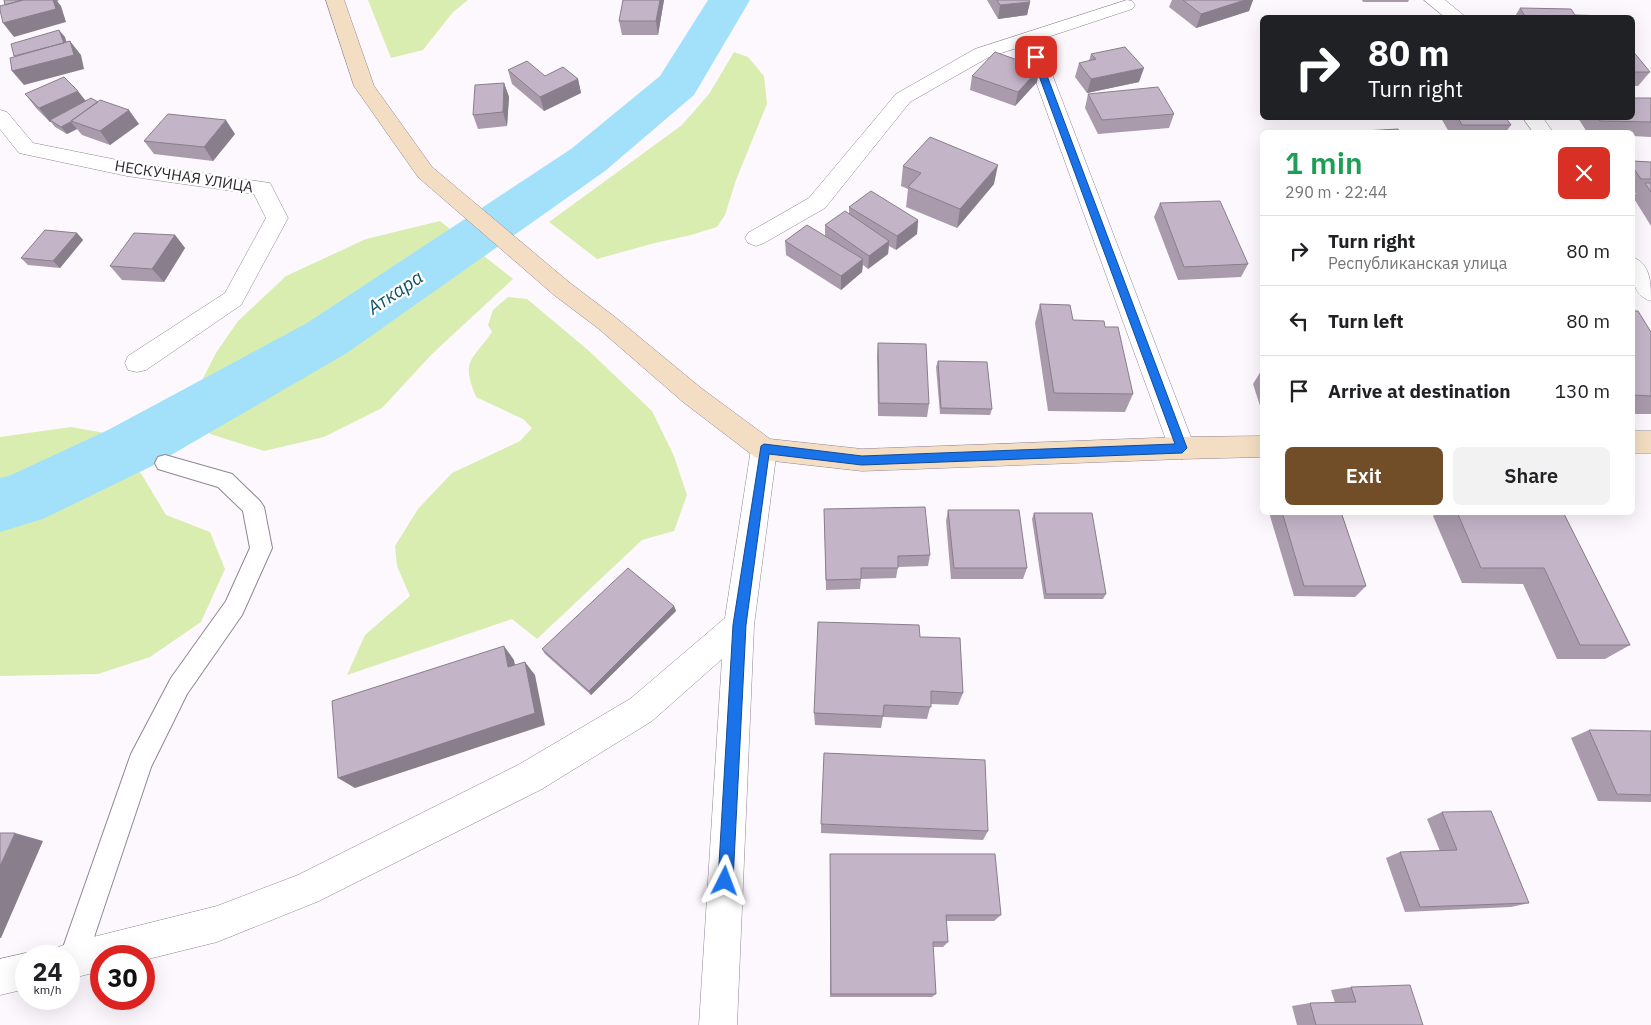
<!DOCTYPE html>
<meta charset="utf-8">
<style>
:root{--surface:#fff;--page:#f2f2f2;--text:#202124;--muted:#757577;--line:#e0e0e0;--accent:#724e28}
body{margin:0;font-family:"IBM Plex Sans",sans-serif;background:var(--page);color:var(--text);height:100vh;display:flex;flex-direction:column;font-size:19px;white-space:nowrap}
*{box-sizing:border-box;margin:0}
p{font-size:16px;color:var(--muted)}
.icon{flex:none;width:28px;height:28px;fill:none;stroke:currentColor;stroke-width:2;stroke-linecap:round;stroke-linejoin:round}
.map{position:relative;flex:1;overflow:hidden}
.side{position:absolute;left:1260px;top:130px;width:375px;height:385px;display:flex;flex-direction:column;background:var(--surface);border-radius:8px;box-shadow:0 5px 20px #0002}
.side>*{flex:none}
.guide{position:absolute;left:1260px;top:15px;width:375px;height:105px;border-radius:8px;box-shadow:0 5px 20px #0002;background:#202124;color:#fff;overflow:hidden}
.speed{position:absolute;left:15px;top:945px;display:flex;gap:10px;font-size:25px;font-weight:700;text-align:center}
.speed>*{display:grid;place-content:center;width:65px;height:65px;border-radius:50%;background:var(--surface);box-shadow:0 5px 20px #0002;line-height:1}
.speed small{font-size:12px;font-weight:400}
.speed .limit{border:8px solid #d22;background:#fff;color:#111}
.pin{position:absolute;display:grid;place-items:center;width:42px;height:42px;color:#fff;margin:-21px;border-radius:10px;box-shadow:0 2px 8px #0006}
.me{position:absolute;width:55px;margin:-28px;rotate:3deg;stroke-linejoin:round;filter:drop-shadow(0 0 4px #0008)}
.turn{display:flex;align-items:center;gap:18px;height:105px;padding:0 25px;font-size:22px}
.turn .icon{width:65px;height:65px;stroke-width:2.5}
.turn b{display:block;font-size:35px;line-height:42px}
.round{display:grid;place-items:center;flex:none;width:52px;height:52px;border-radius:8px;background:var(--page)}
.overview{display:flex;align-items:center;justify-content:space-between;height:85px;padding:0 25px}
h1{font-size:30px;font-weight:600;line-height:38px;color:#1e9e55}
.action{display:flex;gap:10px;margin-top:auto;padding:10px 25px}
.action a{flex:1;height:58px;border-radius:8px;background:var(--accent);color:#fff;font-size:20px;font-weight:600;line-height:58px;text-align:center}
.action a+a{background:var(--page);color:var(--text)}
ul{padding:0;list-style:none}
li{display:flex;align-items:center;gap:15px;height:70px;padding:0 25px;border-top:1px solid var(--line)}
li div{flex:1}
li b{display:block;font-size:19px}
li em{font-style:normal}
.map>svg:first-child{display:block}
.green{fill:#d9edb0}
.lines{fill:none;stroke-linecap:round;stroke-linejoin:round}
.river{fill:#a3e1fb;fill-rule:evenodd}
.lane-casing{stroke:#928497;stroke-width:2}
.street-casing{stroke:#928497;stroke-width:1}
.secondary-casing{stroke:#928497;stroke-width:1}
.lane{fill:#fff;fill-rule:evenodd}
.street{fill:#fff;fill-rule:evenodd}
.secondary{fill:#f3dec3;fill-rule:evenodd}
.wall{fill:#a99bac}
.shaded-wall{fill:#897e8c}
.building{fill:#c4b4c8;stroke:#897e8c}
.route{fill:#1a73e8;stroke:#114b97}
.labels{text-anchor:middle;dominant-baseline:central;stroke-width:4.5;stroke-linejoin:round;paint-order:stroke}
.far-street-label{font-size:15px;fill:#2e2830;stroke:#fff}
.water-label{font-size:19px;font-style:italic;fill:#0d5066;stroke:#fff}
</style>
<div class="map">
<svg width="1651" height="1025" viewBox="0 0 1651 1025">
<rect width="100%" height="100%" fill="#fcf8fd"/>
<path class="green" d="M368 0H468L453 12 423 50 391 58Z
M734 52 748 57 764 76 767 104 736 180 725 215 717 227 691 235 655 243 597 259 549 222 682 125 709 94Z
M440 221 513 279 432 354 382 408 324 437 264 451 210 434 197 390 216 353 238 321 286 276 366 239Z
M508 297 527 299 588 350 652 411 674 456 687 495 674 531 642 540 537 639 512 619 347 675 365 635 410 596 397 566 395 546 418 509 452 473 520 441 532 428 523 419 476 397C461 360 471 362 492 332L488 325 493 310Z
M71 427 110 434 142 475 166 515 210 532 225 569 201 622 150 657 98 674 0 676V437Z"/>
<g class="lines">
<path class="river" d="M708 0H750L694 95 605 171 347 353 152 466 43 519 0 532V478L9 476 108 430 307 323 571 149 660 76Z"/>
<defs>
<path id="lane" d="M165 455 232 474 260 501 264 507 272 548 242 615 187 694 151 767 86 961 82 971 72 975 69 974V956H60L131 754 171 678 226 601 250 548 243 511 218 487 158 469 155 463 158 457Z"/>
<path id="street" d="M1127 0 1132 1 1135 5 1132 9 1039 40 1195 448 1191 456 1182 459 1173 456 1169 448 1023 46 989 57 910 102 825 208 764 243 756 246 748 243 745 238 748 233 809 198 896 94 975 49Z
M1424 0H1445L1467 18H1446Z
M0 110 7 112 33 143 127 162 270 183 288 218 241 305 146 370 137 372 128 370 125 363 128 356 225 293 266 218 254 194 127 176 19 153 0 129Z
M1523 118H1543L1553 132H1533Z
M1632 257C1651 263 1651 284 1651 301 1631 295 1632 275 1632 257Z
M764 438 773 441 777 449 754 625 737 1025H699L722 659 652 721 542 789 319 901 217 942 144 960V956H101V971L69 979V956H53L56 948 69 943 217 906 298 875 518 765 630 699 725 618 751 449 755 441Z
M26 953 34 956H26V989L0 995V959Z"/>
<path id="secondary" d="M326 0H344L374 86 432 167 570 283 615 317 701 388 770 439 862 449 1182 437 1262 436V457L1182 459 862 471 764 460 755 457 683 402 599 329 554 295 418 177 354 86Z
M1632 431H1651V453H1632Z"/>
</defs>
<use href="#lane" class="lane-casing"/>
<use href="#street" class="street-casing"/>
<use href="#secondary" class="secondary-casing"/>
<use href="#lane" class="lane"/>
<use href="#street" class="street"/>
<use href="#secondary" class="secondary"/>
</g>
<path class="wall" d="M623 0H664L658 35H622L619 21Z
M987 0H1029L1030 2 1027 15 998 19Z
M1172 0H1253L1249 11 1196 28 1169 7Z
M1362 0H1409L1408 2H1363Z
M1520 8 1575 15 1608 18H1514Z
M1632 50 1650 72 1638 86H1632Z
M1091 54 1139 82 1087 93 1075 77 1079 63 1089 61Z
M508 70 545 76 578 79 581 93 544 111 512 84Z
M972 76 1037 82 1015 106 970 90Z
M504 83 509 97 507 126 478 129 473 115Z
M25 94 98 102 139 124 110 145 82 135 77 129 67 134 55 127 51 122H50L36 108Z
M1088 94 1174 114 1169 128 1098 134 1085 108Z
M1651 98V137L1632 136V132H1587L1578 118H1632Z
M1441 118H1506L1511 125 1506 132H1449Z
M235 134 213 161 154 154 144 141Z
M1632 161 1651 162V226L1633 197 1636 193H1632Z
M903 166 994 184 957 228 906 207 908 189 901 186Z
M1160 203 1248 264 1241 277 1178 280 1154 217Z
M849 207 918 220 917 234 896 250 889 246 888 254 868 269 863 265 862 272 841 290 786 255 785 241 825 236V225L849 214Z
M77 233 83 240 60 268 28 265 21 258Z
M175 235 185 248 164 282 122 280 110 266Z
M1040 304 1073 320 1105 327 1133 394 1125 412 1048 411 1035 323Z
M1632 311 1651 332V414H1632Z
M878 343 929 404 927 417 878 416 877 356Z
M938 361 992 409 990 415 940 414 936 367Z
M1261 371H1262V412L1253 384Z
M824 509 930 555 928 566 898 567 896 578 861 579 860 589 826 590Z
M948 510 1027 568 1023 579H951L946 521Z
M1273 512H1341L1366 586 1355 597 1294 596 1270 516Z
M1437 512H1563L1630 645 1605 659H1557L1523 584 1462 583 1433 516Z
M1034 513 1106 594 1103 599H1044L1032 519Z
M674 606 676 611 591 695 545 654 542 649Z
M920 637 963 693 958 705 931 704 927 719 883 717 881 728 815 725 814 713Z
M1589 730 1651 731V802L1598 801 1571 738Z
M1442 812 1529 903 1511 907 1405 912 1386 858 1400 852 1440 851 1427 819Z
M821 824 988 831 983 840 821 833Z
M830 854 1001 915 994 921H946L948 942 943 947H933L936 994 932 997H830Z
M1351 987 1423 1025H1297L1292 1006 1310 1003H1335L1331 990Z"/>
<path class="shaded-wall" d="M30 0H59L57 1 61 6 66 22 14 37 3 23Z
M660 0H664L658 35 656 21Z
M1245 0H1253L1249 11 1196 28 1201 14Z
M1030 2 1027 15 998 19 1000 5Z
M59 30 65 37 69 50 20 64Z
M70 41 81 55 84 69 24 85 12 71Z
M1040 68 1037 82 1015 106 1018 92Z
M1144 68 1139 82 1087 93 1091 79Z
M578 79 581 93 544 111 540 97Z
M504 83 509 97 507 126 503 112Z
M78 91 89 105 50 120 51 122H50L39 108Z
M129 110 139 124 110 145 100 131Z
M226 120 235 134 213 161 204 147Z
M71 122 77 129 67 134 61 127Z
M998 165 994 184 957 228 960 209Z
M918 220 917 234 896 250 897 236Z
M77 233 83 240 60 268 53 261Z
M175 235 185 248 164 282 152 269Z
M889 241 888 254 868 269 869 256Z
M863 259 862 272 841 290V276Z
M674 606 676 611 591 695 589 691Z
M504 646 514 660 518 680 508 667Z
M525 662 535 675 545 725 355 788 338 778Z
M15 833 43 841 1 938H0V866Z"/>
<path class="building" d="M4 0H23L5 5Z
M23 0H53L56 9 3 23 0 10V6Z
M623 0H660L656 21H619Z
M997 0H1029L1030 2 1000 5Z
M1183 0H1245L1201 14Z
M1520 8 1571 9 1575 15 1607 16 1608 18H1526Z
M59 30 64 43 14 56 11 44Z
M70 41 74 55 12 71 10 58Z
M1125 47 1144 68 1091 79 1079 63 1096 59 1091 54Z
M1632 50 1650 72H1632Z
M995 52 1040 68 1018 92 972 76Z
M527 61 545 76 563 67 578 79 540 97 508 70Z
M64 77 78 91 39 108 25 94Z
M504 83 503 112 473 115 475 85Z
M1158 87 1174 114 1102 120 1088 94Z
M91 98 98 102 71 121H72L61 127 50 120Z
M1632 98H1651V122L1600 121 1598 118H1632Z
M100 100 129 110 100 131 71 121Z
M168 114 226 120 204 147 144 141Z
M1458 118H1506L1511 125H1462Z
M1398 129 1400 132H1347Z
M930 137 998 165 960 209 908 187 921 173 903 166Z
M1632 161 1651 162V179H1641L1632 166Z
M1645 183H1651V192Z
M871 191 918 220 897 236 849 207Z
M1220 201 1248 264 1184 267 1160 203Z
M845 211 889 241 869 256 825 225Z
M807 225 863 259 841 276 785 241Z
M45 230 77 233 53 261 21 258Z
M134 233 175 235 152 269 110 266Z
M1040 304 1070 305 1073 320 1104 321 1105 327H1118L1133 394 1054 393Z
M1632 311H1638L1651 332V396L1632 395Z
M878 343 926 344 929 404 879 403Z
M938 361 987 362 992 409 941 408Z
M925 507 930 555 898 556V568H861V579L826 580 824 509Z
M948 510H1019L1027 568H954Z
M1282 512H1341L1366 586H1304Z
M1457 512H1563L1630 645H1580L1544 568H1481Z
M1034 513H1092L1106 594H1046Z
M628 568 674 606 589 691 542 649Z
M818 622 919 625 920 637 960 638 963 693 931 691V707L884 705 883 716 814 713Z
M504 646 508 667 525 662 535 713 338 778 332 701Z
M1589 730 1651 731V795L1617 794Z
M824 753 985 760 988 831 821 824Z
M1491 811 1529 903 1420 907 1400 852 1457 850 1442 812Z
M0 833H15L0 866Z
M830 854H995L1001 915H946L948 942H933L936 994H831Z
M1410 985 1423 1025H1316L1310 1003 1356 1002 1351 987Z"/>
<path class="route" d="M1033 55 1040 57 1187 448 1182 453 862 465 769 454 746 625 733 881 730 886 725 888 720 886 718 881 733 625 761 446 764 444 862 456 1175 444 1032 57Z"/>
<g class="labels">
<g class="far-street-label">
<text transform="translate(184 176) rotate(9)">НЕСКУЧНАЯ УЛИЦА</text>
</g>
<g class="water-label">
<text transform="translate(395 292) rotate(-34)">Аткара</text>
</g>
</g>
</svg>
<div class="speed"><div>24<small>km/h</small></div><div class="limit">30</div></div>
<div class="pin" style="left:1036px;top:57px;background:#d93025"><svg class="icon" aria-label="arrive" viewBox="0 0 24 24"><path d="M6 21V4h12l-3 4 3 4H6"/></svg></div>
<svg class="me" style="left:725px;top:881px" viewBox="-20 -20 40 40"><path d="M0-17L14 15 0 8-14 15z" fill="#1a73e8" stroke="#fff" stroke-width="4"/></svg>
<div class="guide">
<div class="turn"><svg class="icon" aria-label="right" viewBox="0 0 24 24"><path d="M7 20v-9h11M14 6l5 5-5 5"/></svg><div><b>80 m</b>Turn right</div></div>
</div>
<section class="side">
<div class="overview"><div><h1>1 min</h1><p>290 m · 22:44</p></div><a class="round" style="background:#d93025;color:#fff"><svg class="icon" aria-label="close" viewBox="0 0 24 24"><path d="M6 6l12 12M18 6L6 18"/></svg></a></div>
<ul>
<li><svg class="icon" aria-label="right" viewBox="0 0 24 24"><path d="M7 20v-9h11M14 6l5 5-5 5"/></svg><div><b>Turn right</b><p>Республиканская улица</p></div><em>80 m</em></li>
<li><svg class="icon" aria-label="left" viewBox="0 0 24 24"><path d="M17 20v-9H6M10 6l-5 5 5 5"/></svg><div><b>Turn left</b></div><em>80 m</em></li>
<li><svg class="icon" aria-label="arrive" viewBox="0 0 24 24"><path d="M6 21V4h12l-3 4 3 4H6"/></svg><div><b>Arrive at destination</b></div><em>130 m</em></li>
</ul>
<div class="action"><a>Exit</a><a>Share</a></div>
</section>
</div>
